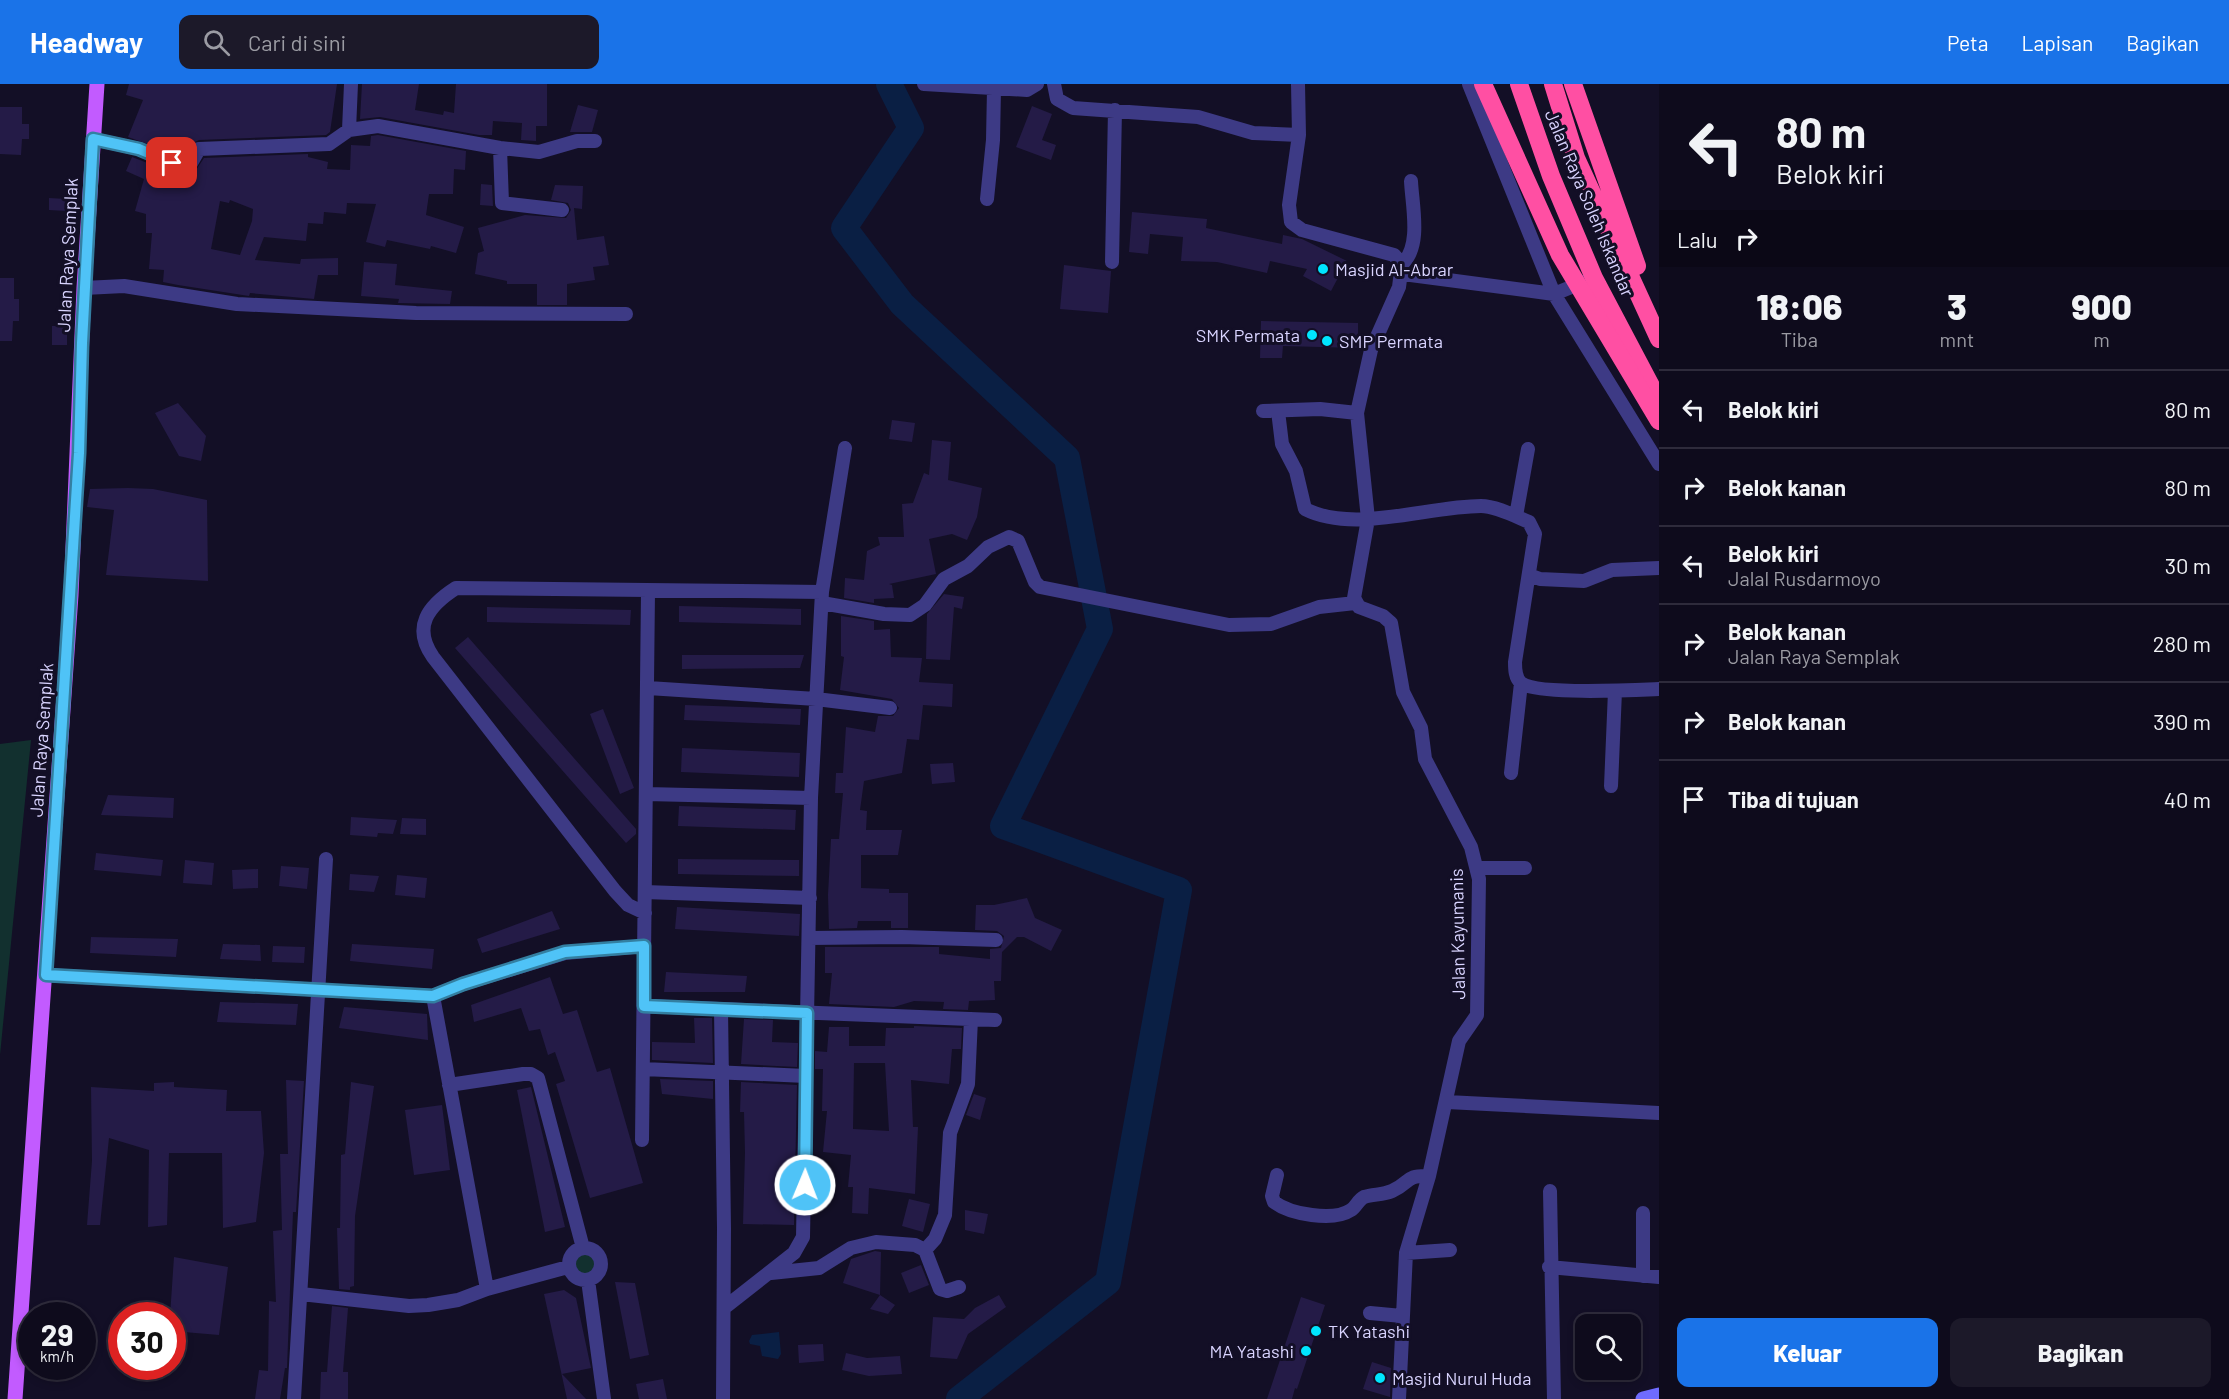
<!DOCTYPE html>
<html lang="id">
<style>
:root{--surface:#0e0b1c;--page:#1c1929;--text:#f1f3f6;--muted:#9b9ba3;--line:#2e2b3b;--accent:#1a73e8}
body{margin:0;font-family:Barlow,sans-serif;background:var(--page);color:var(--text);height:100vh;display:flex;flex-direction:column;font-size:22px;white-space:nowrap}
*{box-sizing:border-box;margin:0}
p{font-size:20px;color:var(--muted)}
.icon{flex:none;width:33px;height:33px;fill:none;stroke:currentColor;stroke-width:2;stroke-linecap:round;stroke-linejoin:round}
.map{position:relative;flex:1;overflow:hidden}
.side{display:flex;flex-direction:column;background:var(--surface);width:570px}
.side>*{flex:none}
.top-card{background:#0e0b1c;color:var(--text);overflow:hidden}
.buttons{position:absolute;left:1575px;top:1230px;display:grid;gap:12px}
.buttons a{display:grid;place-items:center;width:66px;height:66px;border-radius:12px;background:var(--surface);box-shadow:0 3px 9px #0003,0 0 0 2px var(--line);font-size:30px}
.speed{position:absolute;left:18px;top:1218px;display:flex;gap:12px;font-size:30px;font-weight:700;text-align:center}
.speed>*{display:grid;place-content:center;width:78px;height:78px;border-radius:50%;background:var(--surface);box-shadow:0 3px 9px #0003,0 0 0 2px var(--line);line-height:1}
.speed small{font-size:15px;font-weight:400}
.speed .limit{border:9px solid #d22;background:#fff;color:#111}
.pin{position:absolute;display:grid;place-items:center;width:51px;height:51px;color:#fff;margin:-26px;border-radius:12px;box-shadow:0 3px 9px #0006}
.me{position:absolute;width:66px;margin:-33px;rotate:1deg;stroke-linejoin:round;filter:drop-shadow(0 0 4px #0008)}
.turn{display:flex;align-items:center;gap:21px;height:126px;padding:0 18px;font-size:27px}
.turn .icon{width:78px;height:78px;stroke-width:2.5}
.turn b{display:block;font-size:42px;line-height:51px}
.then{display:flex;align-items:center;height:57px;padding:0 18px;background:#0003;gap:12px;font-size:22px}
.eta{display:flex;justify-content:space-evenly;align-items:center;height:102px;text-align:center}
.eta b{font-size:36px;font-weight:800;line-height:42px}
.button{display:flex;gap:12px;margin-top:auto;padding:12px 18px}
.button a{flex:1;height:69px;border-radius:12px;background:var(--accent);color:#fff;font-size:24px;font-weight:800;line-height:69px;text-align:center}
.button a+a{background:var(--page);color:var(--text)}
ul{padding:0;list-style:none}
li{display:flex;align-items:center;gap:18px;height:78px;padding:0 18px;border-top:2px solid var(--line)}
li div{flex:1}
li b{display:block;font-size:22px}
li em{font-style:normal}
header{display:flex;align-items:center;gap:36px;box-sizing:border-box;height:84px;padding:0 30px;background:var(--accent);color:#fff}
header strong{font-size:28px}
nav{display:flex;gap:33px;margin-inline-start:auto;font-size:21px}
.search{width:420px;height:54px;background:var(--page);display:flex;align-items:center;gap:15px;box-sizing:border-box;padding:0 21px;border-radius:12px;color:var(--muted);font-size:22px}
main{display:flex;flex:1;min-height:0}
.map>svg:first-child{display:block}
.green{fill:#12302f}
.water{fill:#0a1f44}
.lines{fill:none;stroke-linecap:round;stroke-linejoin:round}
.river{stroke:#0a1f44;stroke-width:26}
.building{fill:#241b47;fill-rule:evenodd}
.street{stroke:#3d3a85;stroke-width:14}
.secondary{stroke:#6f6bff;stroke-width:15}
.primary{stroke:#c25bff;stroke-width:15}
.highway{stroke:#ff4fa3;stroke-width:18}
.highway-bridge{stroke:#ff4fa3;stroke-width:18}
.route-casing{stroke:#337fa1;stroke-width:15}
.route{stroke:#4fc3f7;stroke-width:10}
.poi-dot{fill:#00e5ff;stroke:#130f26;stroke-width:2}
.labels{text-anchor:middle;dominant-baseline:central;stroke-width:6;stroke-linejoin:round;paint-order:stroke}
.street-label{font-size:18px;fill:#d9d4ff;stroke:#130f26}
.poi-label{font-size:18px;fill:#d9d4ff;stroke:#130f26;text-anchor:start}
</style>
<header>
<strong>Headway</strong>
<div class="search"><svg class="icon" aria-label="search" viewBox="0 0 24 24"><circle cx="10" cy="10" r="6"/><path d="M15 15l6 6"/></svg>Cari di sini</div>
<nav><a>Peta</a><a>Lapisan</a><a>Bagikan</a></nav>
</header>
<main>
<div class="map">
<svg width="1659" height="1315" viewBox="0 0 1659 1315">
<rect width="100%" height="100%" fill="#130f26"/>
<path class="green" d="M31 656 0 971V660Z
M574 1180a12 12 0 1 1 24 0a12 12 0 1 1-24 0Z"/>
<path class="water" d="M779 1248 781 1270 778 1275 762 1272 760 1262 750 1260 749 1257 752 1251Z"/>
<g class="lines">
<path class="river" d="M889 0 911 44 844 144 902 220 1067 374 1100 545 1003 742 1179 806 1108 1198 959 1315"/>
</g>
<path class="building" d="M129 0H337L330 48 326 51 199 56 191 60 184 73 128 53 143 16 126 11Z
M362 0H419L415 26 443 31 444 27 454 29 456 0H547V42H536V57L521 56 522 39 493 37 492 51H479L380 33 360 35Z
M578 21 598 26 592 48H570Z
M1032 22 1052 30 1042 56 1056 61 1051 76 1016 63Z
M0 23H22V40H29V55H22L21 71 0 70Z
M378 51 466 67 465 86 454 85 453 110H429L426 131 464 143 456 169 431 162 430 165 387 156 385 163 366 158 376 120 347 119 346 130 324 128 323 140 308 139 306 157 264 153 255 176 300 180 301 175 338 174V191H318L314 215 250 209 249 212 178 201 163 198 164 186 149 185 152 149H146V130L135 127 144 95 126 87 132 73 181 92 194 89 204 74 308 70V73L328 78 327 85 350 86 351 61 370 62 371 52ZM230 116 253 125 252 137 240 171 211 165 220 117 229 119Z
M481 100 492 101 493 122 480 121Z
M555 101 583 102 582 125 574 124 577 156 604 152 609 181 593 183 595 196 567 200V221H537V200H507V197L475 190 478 169 484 167 478 144 525 131 566 134 571 126 568 119 551 116Z
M49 114 66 115V127L49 126Z
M1132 128 1207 135 1206 144 1282 160 1283 151 1302 155 1347 177 1331 207 1303 192 1307 185 1270 177 1267 189 1217 178 1181 177 1183 153 1150 150 1148 170 1129 168Z
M364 178 397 180 395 201 452 207 450 220 398 219 399 215 361 212Z
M1064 181 1111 187 1108 229 1060 225Z
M0 194H14V215H19V237H13L12 257H0Z
M1261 237 1358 239V264L1283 262 1282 274H1260Z
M52 242H67V261H52Z
M178 319 206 352 201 377 179 372 155 329Z
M892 336 915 339 912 358 889 355Z
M932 356 951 358 948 396 982 404 977 433 967 456 952 450 929 455 936 490 889 500 892 501 894 514 874 515V519L844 514 845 494 864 496 867 467 880 461 878 453H904L902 420 913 419 924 389 929 391Z
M128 404 153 405 207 416 208 497 106 491 114 426 87 423 90 405Z
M944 510 964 513 962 525 954 523 950 576 926 575 927 530Z
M679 522 801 525V541L679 538Z
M487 523 631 526 630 541 487 538Z
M841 532 874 537V546L890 545 891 573 922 574 919 598 953 600 952 623 923 621 919 656 907 655 902 689 864 697 860 726 867 727 866 746H902L898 771H861V804L889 805V809H908V844H891V837H858L857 844 829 845 828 811 831 755H839L843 709H835L836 689H843L846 643 875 648 878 632H893L899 624 892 615 840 606 844 573 841 572Z
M468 553 636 745V750L626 759 455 564Z
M682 571H804L800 584 682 585Z
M685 621 801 625 800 641 684 636Z
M603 625 634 704 620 710 590 630Z
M682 664 800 669 799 693 681 688Z
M953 679 955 698 932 700 930 680Z
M108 711 174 714 173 734 101 731Z
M679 722 796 726 795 746 678 742Z
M351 733 397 736 393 750 378 749 377 753 350 751Z
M402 734 426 735V751L400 750Z
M96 769 163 776 161 792 94 786Z
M678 775 799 776V792L678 790Z
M185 776 214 779 212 801 183 799Z
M281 782 309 784 307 805 279 802Z
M258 785V804L233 805 232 786Z
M350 790 379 792 374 808 349 806Z
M397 791 427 794 425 814 395 811Z
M1027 814 1035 834 1062 846 1051 867 1024 853H1017L1002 868 1001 897H994L995 916 969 917 968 926 943 925 944 918 914 917 894 923 829 920 832 889H825V863H939V870L990 875V865L1001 864 1004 852 997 847 975 846 976 821H994Z
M677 823 800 830 799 852 675 845Z
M552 827 560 845 482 869 477 855Z
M91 853 178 855 176 873 90 869Z
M223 860 260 861 261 877 220 875Z
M352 860 434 865 432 885 350 877Z
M273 862 305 863 304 879 272 878Z
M666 888 747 892 745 908H664Z
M550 893 563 930 577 926 597 988 610 984 643 1099 590 1114 556 1000 565 997 555 968 548 971 540 945 529 947 521 924 474 938 471 921Z
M220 918 298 920 296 941 217 938Z
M344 923 427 930 428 956 339 944Z
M694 934H712L713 979 652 976V958L695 959Z
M744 935 773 936 772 958 798 959 797 983 741 980Z
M914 942 962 944 961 965H952L949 1000 911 996 913 1043H918L915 1110 869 1104 868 1130 852 1129 853 1103H848L851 1071 823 1068 827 1027H822L823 985H815V967L827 968 829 943H849V962H885L886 944H914ZM854 979H885L889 1047 853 1045Z
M660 995 713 997V1015L662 1010Z
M286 996 304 997 296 1128H293L287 1284H285L280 1315H255L259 1286 268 1287 269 1217 276 1218 273 1147 282 1146 280 1070H288Z
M174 998V1003L227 1006 226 1027H261L264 1069 256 1138 223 1144 222 1069H169L167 1141 148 1143 149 1066 109 1054 100 1141H87L92 1077 91 1003 154 1007V999Z
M351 998 374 1002 355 1132 354 1202 350 1203V1206L339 1205 337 1144H340L341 1071 345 1070Z
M741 998 797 1001 794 1141 743 1140 745 1069 744 1028H740Z
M531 1003 565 1143 545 1148 517 1006Z
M974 1010 986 1014 980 1036 966 1031Z
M442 1021 450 1086 414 1091 405 1026Z
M909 1115 930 1120 923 1148 902 1142Z
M965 1126 988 1130 984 1150 965 1146Z
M875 1167 881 1168 880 1211 843 1199 851 1175Z
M174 1173 228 1183 219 1251 172 1247V1232H170Z
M921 1181 929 1201 909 1209 901 1189Z
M615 1198 635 1199 649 1271 630 1275Z
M564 1206 576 1214 591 1284 562 1290 586 1315H567L544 1210Z
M880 1211 895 1221 888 1230 870 1225Z
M999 1211 1006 1223 968 1250 957 1275 930 1273 933 1233 964 1235 975 1224Z
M1301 1213 1325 1221 1297 1305 1295 1304 1292 1315H1267Z
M332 1222 348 1224 343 1288H348V1315H320L321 1288H327Z
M823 1260 824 1277 799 1279 798 1261Z
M846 1269 867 1274 900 1272 902 1290 869 1292 842 1286Z
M1372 1278 1391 1284 1390 1313 1363 1305Z
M663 1295 667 1315H639L636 1300Z"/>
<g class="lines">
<path class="street" d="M924 0 1027 6 1037 0
M1054 0 1057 15 1073 24 1198 33 1253 49 1299 51
M1298 0 1299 51 1289 121 1291 138 1302 146 1394 171 1402 180 1399 203 1371 266 1357 329 1368 435 1354 514 1359 523 1383 532 1391 539 1403 608 1421 644 1425 675 1471 763 1479 795 1477 931 1459 957 1429 1092 1406 1169 1399 1315
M1469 0 1554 210 1659 380
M349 46 351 0
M93 55 139 65 184 83 190 81 199 65 329 60 349 46 378 42 500 64 539 68 577 57H595
M500 64 502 119 562 126
M987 115 993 56 994 5
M1112 178 1115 26
M1402 180C1422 162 1412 121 1411 97
M1403 190 1554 210 1586 197
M84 204 124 202 237 220 416 229 626 230
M1263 327 1320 325 1357 329
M1278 327 1282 360 1296 387 1305 425C1354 450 1428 422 1481 422 1496 422 1515 432 1529 438L1535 450 1515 578C1515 585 1515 594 1521 599 1537 611 1635 606 1659 605
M1516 432 1528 365
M1529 491 1540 495 1584 497 1612 486 1659 484
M822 519 884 530 910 531 925 521 944 495 968 482 988 463 1009 453 1018 457 1035 498 1040 503 1229 541 1271 540 1319 523 1355 519
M648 604 816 615 890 624
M1511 689 1521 599
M1611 702 1615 607
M646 710 811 714
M1478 784H1525
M645 808 810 814
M645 829 628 821 615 807 433 573C412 543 428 522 456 504L822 508
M809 854 902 853 996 856
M46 891 433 912 463 900 565 869 644 862
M433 912 487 1205
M644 922 995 936
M721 925 724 1144 723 1315
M643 985 806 992
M449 1001 523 990H531L538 994 583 1164
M1447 1018 1659 1029
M642 1056 648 508
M1277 1091 1272 1112 1274 1118C1290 1130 1333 1138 1351 1126 1356 1123 1358 1116 1364 1113 1373 1110 1383 1111 1392 1107 1411 1099 1404 1091 1429 1092
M1550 1107 1554 1315
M569 1180a16 16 0 1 1 32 0a16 16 0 1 1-32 0Z
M925 1166 935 1155 945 1131 950 1049 968 1000 971 935
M1406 1169 1450 1166
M1549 1183 1659 1193
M771 1189 819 1184 851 1164 876 1158 915 1161 925 1166 940 1205 947 1207 959 1203
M1643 1192V1129
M588 1196 604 1315
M301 1210 409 1222 428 1221 458 1216 487 1205 568 1183
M724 1224 794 1169 803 1153 811 714 822 508 845 364
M1370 1229 1402 1232
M294 1315 326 775"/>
<path class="secondary" d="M1643 1315 1659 1311"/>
<path class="primary" d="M15 1315 71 511 84 204 97 0"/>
<path class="highway" d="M1519 0 1551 92 1594 194 1659 317
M1553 0 1576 74 1659 255
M1573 0 1637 182"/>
<path class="highway-bridge" d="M1483 0 1560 171 1659 337"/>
</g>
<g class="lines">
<defs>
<path id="route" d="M172 79 139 65 93 55 82 259 79 369 46 891 433 912 463 900 565 868 644 862V922L807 929 805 1101"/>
</defs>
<use href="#route" class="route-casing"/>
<use href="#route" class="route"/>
</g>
<g class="poi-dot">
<circle cx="1323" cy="185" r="6"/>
<circle cx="1312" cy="251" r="6"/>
<circle cx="1327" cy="257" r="6"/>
<circle cx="1316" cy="1247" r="6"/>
<circle cx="1306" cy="1267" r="6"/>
<circle cx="1380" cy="1294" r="6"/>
</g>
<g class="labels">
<g class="street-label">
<text transform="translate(1590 119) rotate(67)">Jalan Raya Soleh Iskandar</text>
<text transform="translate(67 171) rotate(-87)">Jalan Raya Semplak</text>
<text transform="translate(41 656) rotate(-86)">Jalan Raya Semplak</text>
<text transform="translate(1457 850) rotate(-91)">Jalan Kayumanis</text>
</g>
<g class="poi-label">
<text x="1335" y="185">Masjid Al-Abrar</text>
<text x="1300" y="251" text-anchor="end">SMK Permata</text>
<text x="1339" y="257">SMP Permata</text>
<text x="1328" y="1247">TK Yatashi</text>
<text x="1294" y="1267" text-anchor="end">MA Yatashi</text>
<text x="1392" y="1294">Masjid Nurul Huda</text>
</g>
</g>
</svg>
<div class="buttons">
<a><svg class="icon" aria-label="search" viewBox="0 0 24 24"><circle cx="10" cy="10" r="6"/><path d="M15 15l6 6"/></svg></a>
</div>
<div class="speed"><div>29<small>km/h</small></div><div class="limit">30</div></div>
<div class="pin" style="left:172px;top:79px;background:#d93025"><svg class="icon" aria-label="arrive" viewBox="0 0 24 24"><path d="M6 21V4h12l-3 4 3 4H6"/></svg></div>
<svg class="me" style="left:805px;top:1101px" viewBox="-20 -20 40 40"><circle r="17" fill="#4fc3f7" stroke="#fff" stroke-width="3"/><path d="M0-11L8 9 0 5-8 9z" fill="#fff"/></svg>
</div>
<section class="side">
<div class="top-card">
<div class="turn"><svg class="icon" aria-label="left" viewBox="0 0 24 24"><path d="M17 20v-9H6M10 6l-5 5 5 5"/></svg><div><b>80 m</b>Belok kiri</div></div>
<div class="then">Lalu<svg class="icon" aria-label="right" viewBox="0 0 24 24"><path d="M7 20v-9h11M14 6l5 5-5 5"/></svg></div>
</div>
<div class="eta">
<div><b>18:06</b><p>Tiba</p></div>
<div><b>3</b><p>mnt</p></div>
<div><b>900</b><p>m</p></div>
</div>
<ul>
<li><svg class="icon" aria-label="left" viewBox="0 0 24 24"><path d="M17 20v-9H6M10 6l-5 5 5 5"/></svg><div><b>Belok kiri</b></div><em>80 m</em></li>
<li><svg class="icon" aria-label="right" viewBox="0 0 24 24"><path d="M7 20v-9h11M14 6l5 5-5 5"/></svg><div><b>Belok kanan</b></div><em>80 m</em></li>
<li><svg class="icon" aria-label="left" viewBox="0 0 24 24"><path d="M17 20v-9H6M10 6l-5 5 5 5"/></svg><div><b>Belok kiri</b><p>Jalal Rusdarmoyo</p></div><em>30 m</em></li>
<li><svg class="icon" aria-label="right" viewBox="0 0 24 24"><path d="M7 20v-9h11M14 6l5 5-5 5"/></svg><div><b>Belok kanan</b><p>Jalan Raya Semplak</p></div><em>280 m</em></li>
<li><svg class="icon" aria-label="right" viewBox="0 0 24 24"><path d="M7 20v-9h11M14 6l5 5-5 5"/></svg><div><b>Belok kanan</b></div><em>390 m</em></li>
<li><svg class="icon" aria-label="arrive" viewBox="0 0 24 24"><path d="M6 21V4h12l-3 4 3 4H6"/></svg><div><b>Tiba di tujuan</b></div><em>40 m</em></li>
</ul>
<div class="button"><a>Keluar</a><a>Bagikan</a></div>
</section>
</main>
